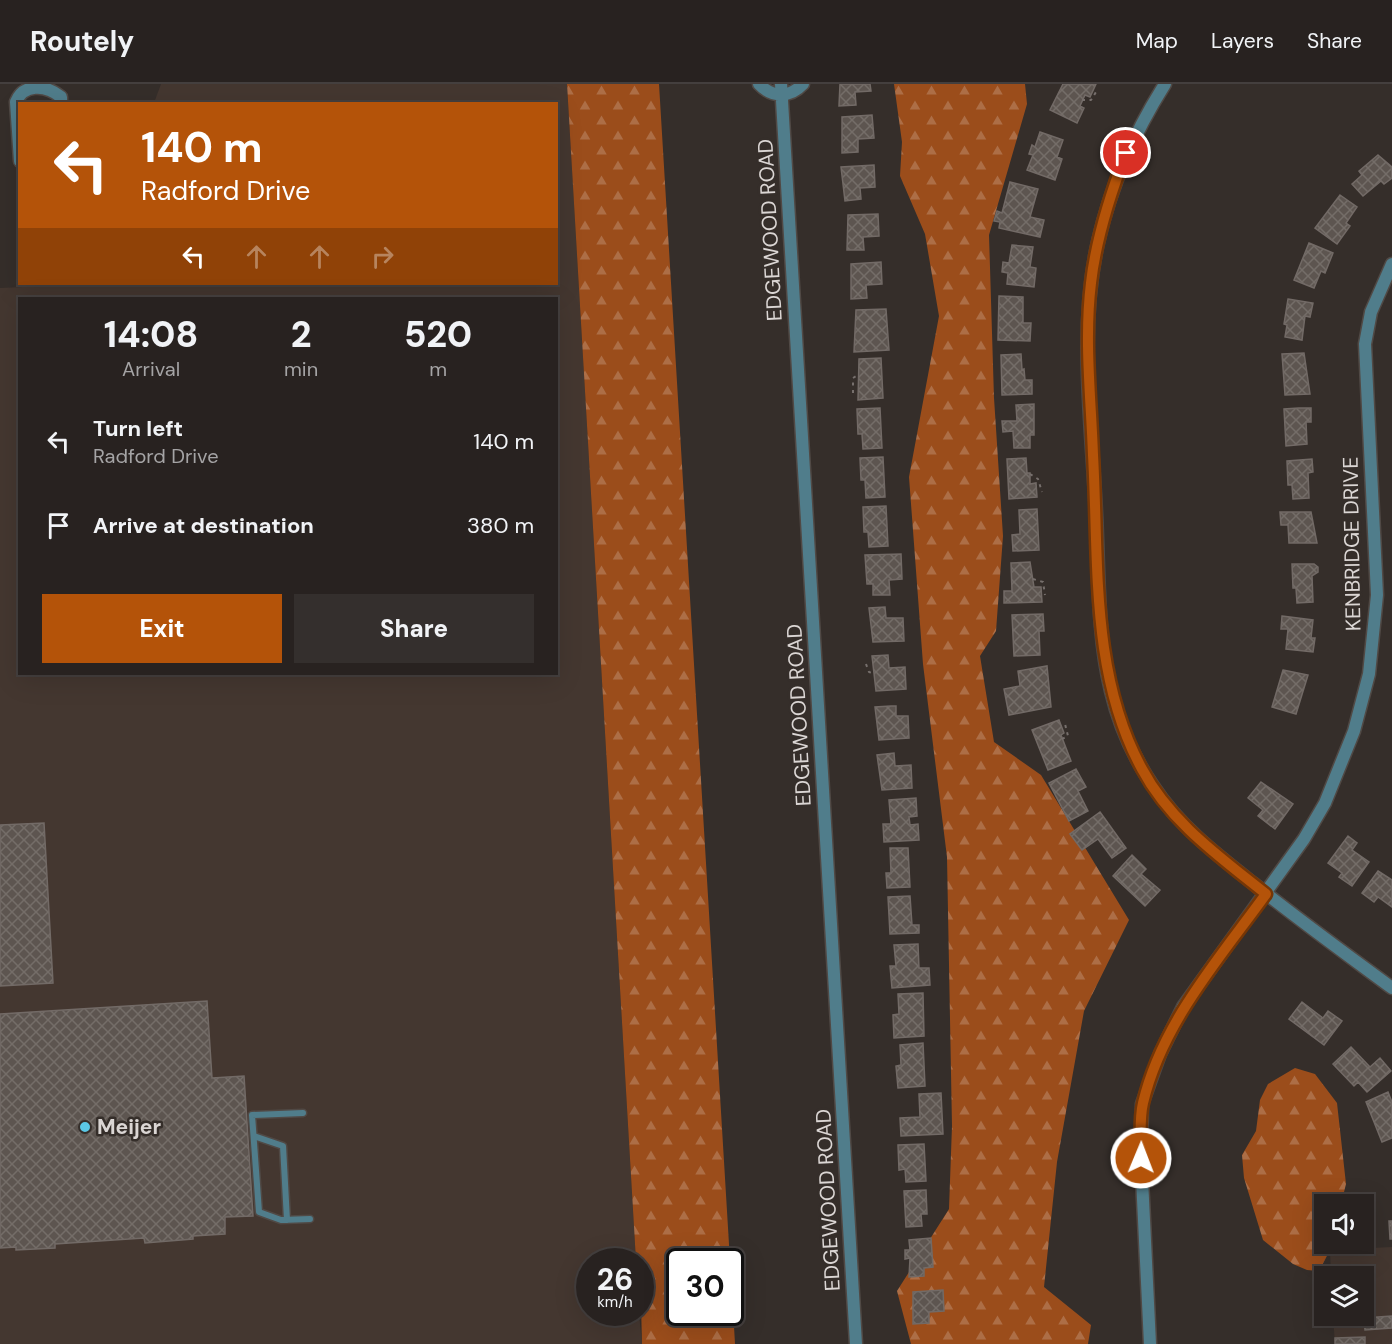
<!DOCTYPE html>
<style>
:root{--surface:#282220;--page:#342f2d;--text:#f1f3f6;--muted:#a5a4a5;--line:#443f3e;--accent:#b45309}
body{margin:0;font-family:"DM Sans",sans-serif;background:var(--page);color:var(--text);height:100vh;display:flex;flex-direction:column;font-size:22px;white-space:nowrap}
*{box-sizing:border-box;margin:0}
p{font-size:20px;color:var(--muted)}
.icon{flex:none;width:33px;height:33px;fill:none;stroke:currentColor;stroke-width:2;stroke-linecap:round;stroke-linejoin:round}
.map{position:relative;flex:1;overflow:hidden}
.panel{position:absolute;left:18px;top:213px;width:540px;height:378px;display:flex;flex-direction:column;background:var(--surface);border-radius:0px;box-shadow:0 6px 24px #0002,0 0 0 2px var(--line)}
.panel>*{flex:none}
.hud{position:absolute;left:18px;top:18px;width:540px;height:183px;border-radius:0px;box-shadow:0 6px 24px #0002,0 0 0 2px var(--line);background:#b45309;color:#fff;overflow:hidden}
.tools{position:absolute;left:1314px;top:1110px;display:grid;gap:12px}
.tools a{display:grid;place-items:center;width:60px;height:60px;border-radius:0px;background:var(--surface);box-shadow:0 6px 24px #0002,0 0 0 2px var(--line);font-size:30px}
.speed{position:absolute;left:576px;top:1164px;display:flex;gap:12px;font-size:30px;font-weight:700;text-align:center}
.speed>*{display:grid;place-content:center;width:78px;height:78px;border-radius:50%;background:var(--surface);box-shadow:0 6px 24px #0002,0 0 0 2px var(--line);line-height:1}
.speed small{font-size:15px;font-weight:400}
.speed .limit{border:3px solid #111;border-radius:9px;background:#fff;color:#111}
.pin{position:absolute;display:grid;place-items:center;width:51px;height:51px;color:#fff;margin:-26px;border:3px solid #fff;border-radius:50%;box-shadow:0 2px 6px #0007}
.me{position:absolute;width:66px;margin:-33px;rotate:1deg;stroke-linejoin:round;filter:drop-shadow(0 0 4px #0008)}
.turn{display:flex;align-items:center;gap:21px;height:126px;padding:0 24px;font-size:27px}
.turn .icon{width:78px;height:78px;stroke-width:2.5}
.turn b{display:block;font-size:42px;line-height:51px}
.lanes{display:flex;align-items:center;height:57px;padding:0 24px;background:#0003;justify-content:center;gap:30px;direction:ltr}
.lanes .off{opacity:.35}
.eta{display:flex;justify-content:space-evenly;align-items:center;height:102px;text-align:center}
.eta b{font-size:36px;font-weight:800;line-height:42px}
.cta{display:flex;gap:12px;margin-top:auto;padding:12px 24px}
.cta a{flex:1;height:69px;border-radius:0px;background:var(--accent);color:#fff;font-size:24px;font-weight:800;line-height:69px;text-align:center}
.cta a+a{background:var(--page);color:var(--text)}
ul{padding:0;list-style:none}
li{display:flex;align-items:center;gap:18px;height:84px;padding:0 24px}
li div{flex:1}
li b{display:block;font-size:22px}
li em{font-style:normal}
header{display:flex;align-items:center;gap:36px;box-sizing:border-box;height:84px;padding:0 30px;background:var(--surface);border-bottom:2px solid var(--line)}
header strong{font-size:28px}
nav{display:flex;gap:33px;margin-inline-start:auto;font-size:21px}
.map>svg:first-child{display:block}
.built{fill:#443730;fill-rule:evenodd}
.forest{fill:url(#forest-firs)}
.building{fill:url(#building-cross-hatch);stroke:#726a66;stroke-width:1.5}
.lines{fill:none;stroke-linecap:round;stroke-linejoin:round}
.service-casing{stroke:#504945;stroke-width:9}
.minor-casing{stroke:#504945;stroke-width:15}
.path{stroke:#766f6c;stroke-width:2;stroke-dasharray:3 4.5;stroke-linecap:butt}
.service{stroke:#507d8b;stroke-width:6}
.minor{stroke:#507d8b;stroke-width:12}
.route-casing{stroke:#753606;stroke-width:15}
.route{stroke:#b45309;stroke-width:10}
.poi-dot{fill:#5bc8e6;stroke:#352e2a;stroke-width:2}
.labels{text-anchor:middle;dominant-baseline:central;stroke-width:5;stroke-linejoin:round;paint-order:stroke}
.street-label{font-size:21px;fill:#dbd6d4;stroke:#352e2a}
.poi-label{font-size:21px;font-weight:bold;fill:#dbd6d4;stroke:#352e2a;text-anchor:start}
</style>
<header>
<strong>Routely</strong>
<nav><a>Map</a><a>Layers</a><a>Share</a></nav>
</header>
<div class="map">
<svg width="1392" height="1260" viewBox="0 0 1392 1260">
<defs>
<pattern id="forest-firs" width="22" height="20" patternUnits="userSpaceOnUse" patternTransform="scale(1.5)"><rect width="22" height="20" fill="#9b4d1b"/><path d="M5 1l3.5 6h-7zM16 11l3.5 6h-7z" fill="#ad6e46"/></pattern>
<pattern id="building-cross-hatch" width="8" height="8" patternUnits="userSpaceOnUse" patternTransform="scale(1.5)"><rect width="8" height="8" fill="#5d5550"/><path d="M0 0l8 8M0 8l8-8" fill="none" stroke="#746d68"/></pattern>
</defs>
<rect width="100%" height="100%" fill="#352e2a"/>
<path class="built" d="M161 0H567L636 1177 590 1178V1228L639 1229 642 1260H0V204L91 200H556V20L154 19ZM20 214H556V590H20Z
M1392 1163V1260H1335L1333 1232H1364V1192H1331L1330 1166Z"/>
<path class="forest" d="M567 0H659L730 1177 680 1178V1228H730L731 1190 735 1260H642L640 1178 636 1177Z
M894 0H1025L1027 20 989 151 994 314 1003 452 996 547 980 572 994 658 1041 691 1129 836 1084 927 1057 1078 1044 1203 1091 1241 1088 1260H911L897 1207 949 1125 952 1042 947 773 923 580 909 393 939 232 925 150 900 92 902 58Z
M1295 984 1315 990 1337 1019 1346 1100 1341 1120H1324V1160H1330V1166L1319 1187 1307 1186 1293 1180 1263 1156 1244 1094 1242 1071 1256 1047 1260 1016 1268 1000Z"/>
<path class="building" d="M840 0H870L871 7 855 8 856 21 839 22Z
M1063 0H1096L1090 13 1085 11 1080 22 1084 24 1077 39 1050 26Z
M872 31 874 54 858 55V68L842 69V33Z
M1040 48 1063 56 1057 73 1062 75 1055 96 1027 86 1033 71 1029 70 1032 61 1035 63Z
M1378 71 1392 83V94L1384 100 1381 97 1363 112 1352 100 1362 91 1359 87Z
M874 81 875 103 860 104 861 115 845 117 841 83Z
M1010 98 1038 105 1030 133 1044 136 1040 153 999 144 1000 138 994 137 997 127 1002 129Z
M1340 111 1357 123 1346 139 1350 142 1337 160 1315 144Z
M878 130 879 152 863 153 864 166H847L848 131Z
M1309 159 1333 169 1325 189 1321 187 1314 204 1294 196Z
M1012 161 1033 163 1030 183 1036 184 1034 203 1007 200 1008 189 1002 188 1003 178 1009 179Z
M881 178 882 200 866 201 867 214 851 215V180Z
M999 212 1023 213V239H1031L1030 257 998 256Z
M1288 215 1313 219 1310 233 1305 232 1302 256 1285 253 1287 241 1284 240Z
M886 225 889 266 854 268 856 226Z
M1304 269 1310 310 1285 311 1282 270Z
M1021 270 1022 286 1024 285 1025 296H1032V310L1002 311 1001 271Z
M881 274 883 314 858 316 859 275Z
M1034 320V351H1030V364H1014L1013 347 1003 348 1002 337H1017L1016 321Z
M880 324 882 364 863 365 862 350H858L857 325Z
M1299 324H1311V338H1306L1307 360 1286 362 1284 325Z
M883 373 885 413 866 414 865 396H861L860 374Z
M1026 374 1027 389H1030V400L1036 399 1037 413 1009 415 1007 375Z
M1312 375 1313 388 1308 389 1309 414 1293 415 1292 401H1288L1287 377Z
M886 422 888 462 869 463 868 448H864L863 423Z
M1037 425 1039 466 1013 467 1012 451 1020 450 1019 426Z
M1280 428H1311L1317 459H1289L1288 441H1281Z
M901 470 902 495 889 496 890 511H873V500H867L865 471Z
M1030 478 1034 503H1041L1042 518 1004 519V507H1012L1011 479Z
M1292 480H1314L1318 483V488L1312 492 1313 518 1297 519 1296 504H1293Z
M885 523 886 534H903L904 557 873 558 869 524Z
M1043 530 1044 547H1039L1040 571 1014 572 1012 531Z
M1282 532 1313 536 1311 554H1315L1313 568 1286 565 1288 545H1281Z
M888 571 889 584 905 583 906 605 876 607 872 572Z
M1047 582 1051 623 1009 631 1004 605 1020 602 1018 587Z
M1283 586 1308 591 1296 630 1272 623Z
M891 622H896V632H908L909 654 879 656 875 623Z
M1059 636 1064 649 1061 651 1071 677 1048 686 1032 646Z
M894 669 895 682 911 681 912 704 882 706 877 671Z
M1076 685 1086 703 1078 707 1088 727 1069 737 1049 699Z
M1261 698 1293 720 1275 745 1258 732 1263 726 1248 714Z
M916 714 917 732 909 733 910 741 918 740 919 756 884 758 883 740H891L889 716Z
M1100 728 1126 764 1112 774 1098 755 1082 766 1070 750Z
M44 739 53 899 0 902V741Z
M1348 752 1357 759 1352 766 1369 778 1352 802 1339 793 1342 789 1328 779Z
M890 764H908L910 803 887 804 886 789H891Z
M1132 771 1146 785 1141 790 1160 806 1145 822 1113 792Z
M1378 787 1392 796V823L1378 813 1374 818 1362 809Z
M910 812 912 841H919V849L890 850 888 813Z
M918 860 919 884H929L930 901 892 904 890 882H896L894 861Z
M923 909 924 952 894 954 893 931 899 930 898 910Z
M207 917 212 994 244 992 253 1132 225 1133V1150L193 1152V1155L145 1159 144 1154 55 1160V1164L16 1166V1163L0 1164V930Z
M1302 918 1323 934 1328 927 1342 937 1324 961 1289 935Z
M923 959 925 1002 898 1004 896 982 901 981 900 961Z
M1351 963 1370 983 1380 974 1391 987 1367 1008 1358 998 1354 1002 1333 980Z
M1388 1008 1392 1018V1054L1382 1058 1366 1018Z
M941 1009 943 1050 901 1052 900 1034 920 1033 919 1010Z
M924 1060 926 1097 906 1098 905 1085 899 1086 898 1061Z
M926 1106 927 1130H921L922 1142 906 1143 904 1107Z
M1389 1137H1392V1155H1390Z
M931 1154 933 1183 924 1184V1192L909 1193 910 1174 905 1175V1166H910L909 1156Z
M943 1206 944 1227 929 1228V1239L913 1240V1208Z
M1392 1232V1244L1365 1246 1364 1234Z
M1365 1253V1260H1335V1254Z"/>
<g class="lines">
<defs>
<path id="service" d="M303 1029 252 1031 259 1128 281 1136 310 1135
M254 1052 283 1062 287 1136"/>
<path id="minor" d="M759 0C772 14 790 14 803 0
M781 0 856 1260
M1165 0C1134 49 1111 101 1098 158 1078 246 1092 341 1096 430 1099 488 1097 550 1111 607 1119 641 1134 674 1153 702 1179 742 1217 771 1254 800 1299 836 1346 870 1392 904
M20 77 16 18C23 0 45 0 61 13V20
M1150 1260 1141 1074 1142 1020 1160 970 1183 923 1304 755 1325 719 1354 647 1369 590 1377 511 1365 260 1371 228 1392 180"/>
</defs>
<use href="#service" class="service-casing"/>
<use href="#minor" class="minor-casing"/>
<path class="path" d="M1082 16H1091L1096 8
M853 309V294L858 291
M1030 390 1038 395 1042 408
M1033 495 1043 498 1045 511
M866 580 869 588 875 590
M1062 655 1068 652 1065 640"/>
<use href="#service" class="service"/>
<use href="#minor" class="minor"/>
</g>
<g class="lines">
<defs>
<path id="route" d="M1126 69C1110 111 1096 154 1091 199 1084 256 1091 314 1093 371 1099 477 1090 590 1142 685 1170 738 1220 773 1266 810 1219 875 1162 939 1143 1019 1139 1036 1141 1056 1141 1074"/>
</defs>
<use href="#route" class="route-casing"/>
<use href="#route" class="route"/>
</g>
<circle class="poi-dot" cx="85" cy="1043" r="6"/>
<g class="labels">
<g class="street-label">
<text transform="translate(770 146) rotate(-93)">EDGEWOOD ROAD</text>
<text transform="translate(1352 460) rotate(-91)">KENBRIDGE DRIVE</text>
<text transform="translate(799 631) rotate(-93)">EDGEWOOD ROAD</text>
<text transform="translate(828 1116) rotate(-93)">EDGEWOOD ROAD</text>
</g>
<g class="poi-label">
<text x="97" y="1043">Meijer</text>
</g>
</g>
</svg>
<div class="tools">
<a><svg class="icon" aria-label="sound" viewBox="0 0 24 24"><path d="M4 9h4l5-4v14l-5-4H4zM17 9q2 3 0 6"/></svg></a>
<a><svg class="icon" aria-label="layers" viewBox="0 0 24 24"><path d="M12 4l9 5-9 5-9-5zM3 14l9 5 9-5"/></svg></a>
</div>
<div class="speed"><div>26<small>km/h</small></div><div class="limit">30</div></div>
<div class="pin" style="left:1126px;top:69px;background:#d93025"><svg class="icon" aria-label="arrive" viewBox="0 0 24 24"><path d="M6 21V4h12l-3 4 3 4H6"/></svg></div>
<svg class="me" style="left:1141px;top:1074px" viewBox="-20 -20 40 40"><circle r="17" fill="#b45309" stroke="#fff" stroke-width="3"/><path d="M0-11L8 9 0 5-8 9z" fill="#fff"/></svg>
<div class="hud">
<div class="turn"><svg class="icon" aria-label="left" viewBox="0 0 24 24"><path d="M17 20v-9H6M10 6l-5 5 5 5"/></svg><div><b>140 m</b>Radford Drive</div></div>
<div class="lanes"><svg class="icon" aria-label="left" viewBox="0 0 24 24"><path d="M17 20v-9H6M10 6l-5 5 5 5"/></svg><svg class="icon off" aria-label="ahead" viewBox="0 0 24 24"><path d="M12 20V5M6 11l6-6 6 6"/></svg><svg class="icon off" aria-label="ahead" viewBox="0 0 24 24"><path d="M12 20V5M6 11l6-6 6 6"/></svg><svg class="icon off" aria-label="right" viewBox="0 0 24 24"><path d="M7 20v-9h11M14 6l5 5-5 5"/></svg></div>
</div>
<section class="panel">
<div class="eta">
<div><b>14:08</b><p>Arrival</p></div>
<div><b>2</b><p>min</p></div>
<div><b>520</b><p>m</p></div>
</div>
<ul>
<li><svg class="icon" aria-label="left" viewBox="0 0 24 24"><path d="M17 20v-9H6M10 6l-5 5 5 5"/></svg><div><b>Turn left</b><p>Radford Drive</p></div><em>140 m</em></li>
<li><svg class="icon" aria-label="arrive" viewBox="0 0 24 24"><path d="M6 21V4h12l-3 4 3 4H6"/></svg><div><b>Arrive at destination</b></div><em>380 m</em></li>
</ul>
<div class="cta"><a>Exit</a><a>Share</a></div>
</section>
</div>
